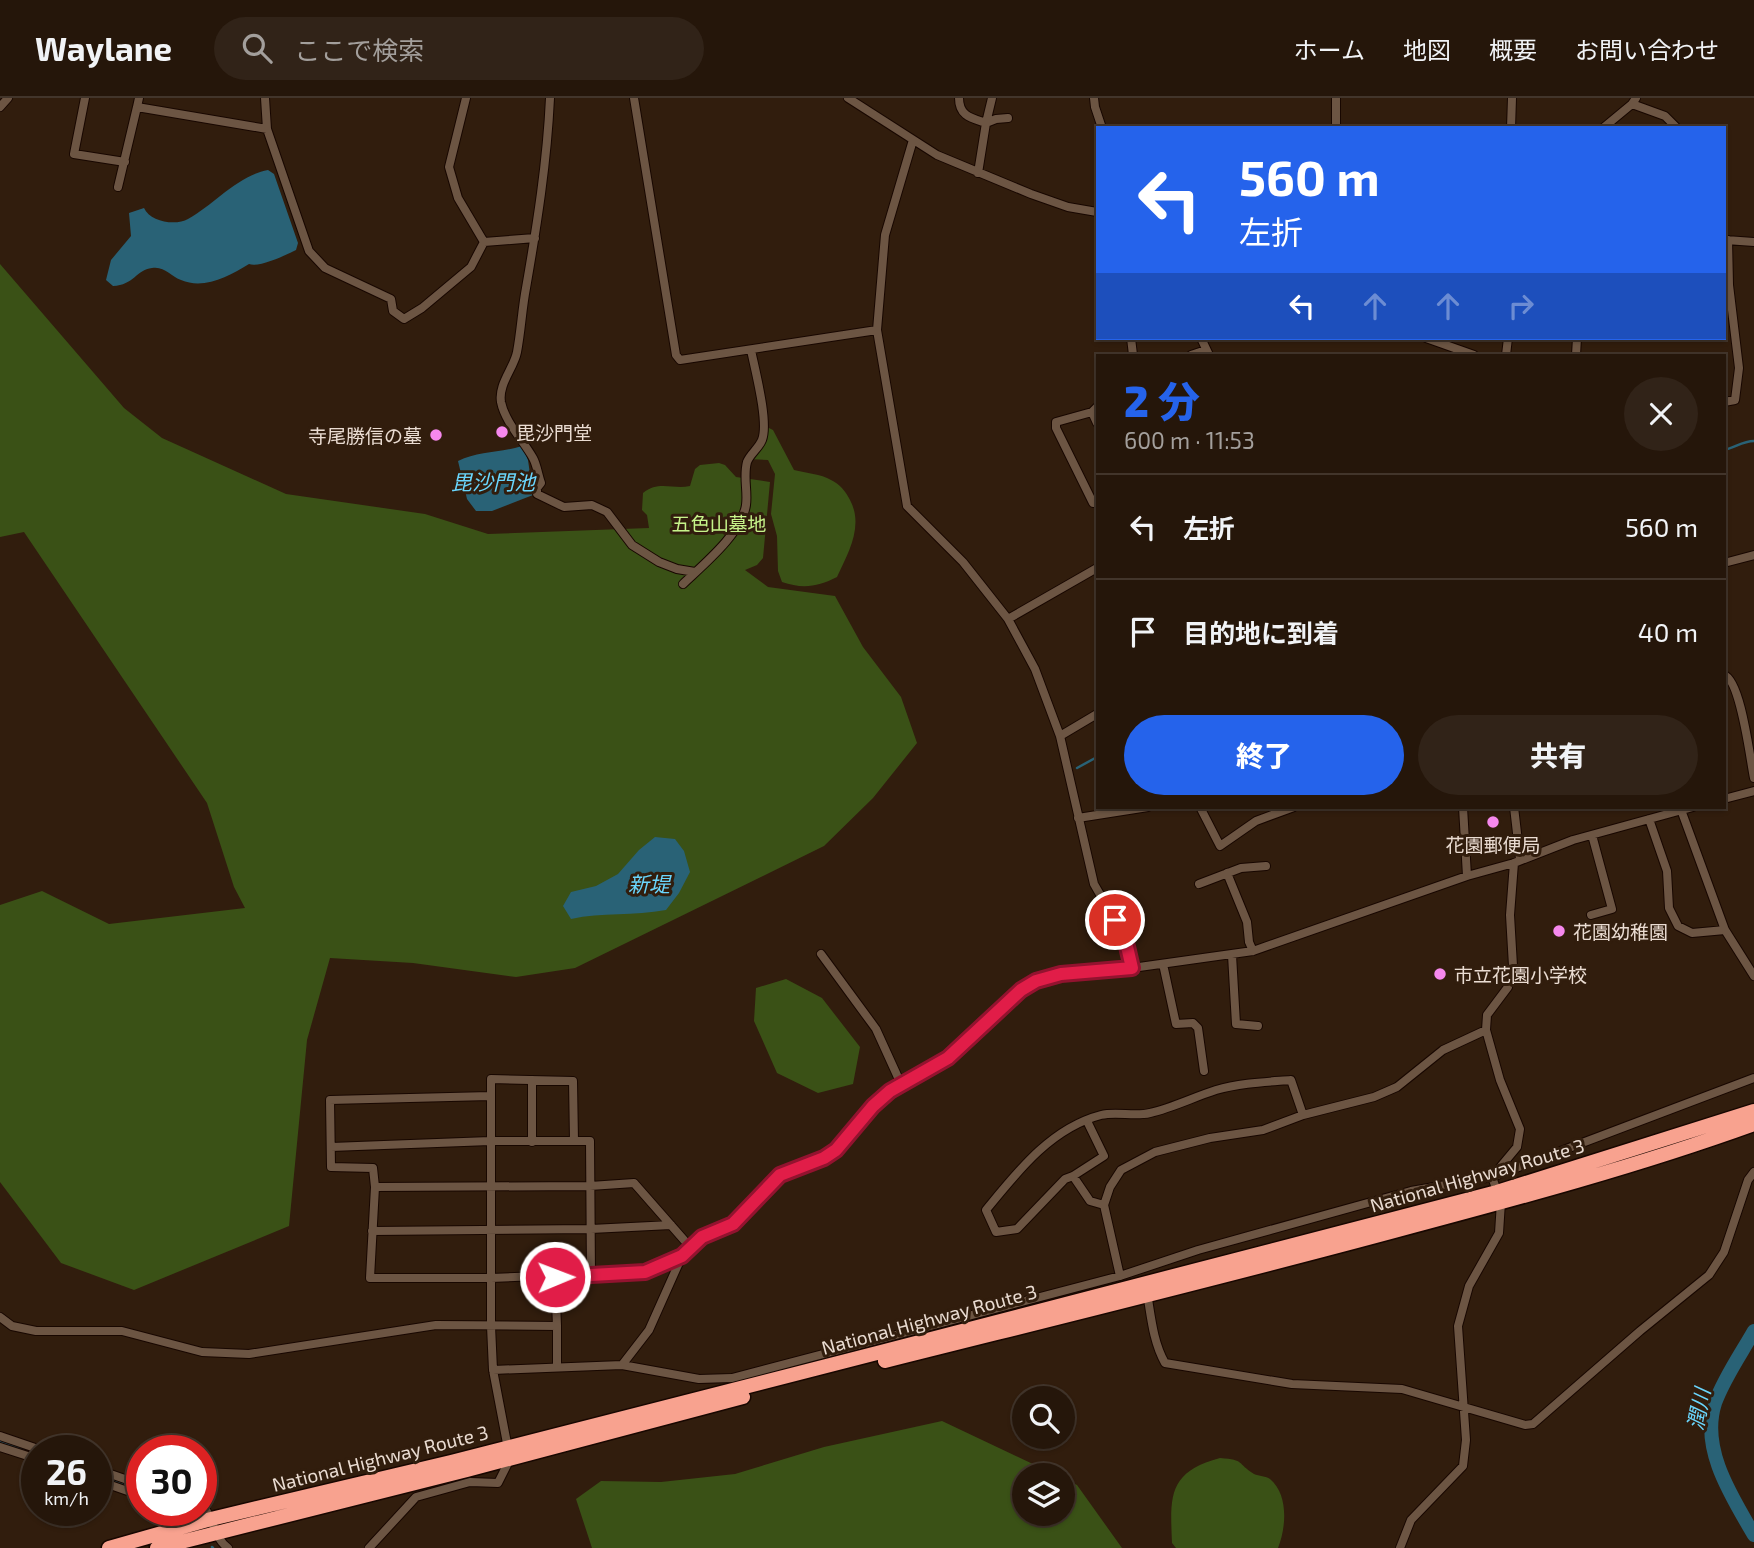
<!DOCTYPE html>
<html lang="ja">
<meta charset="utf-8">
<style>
:root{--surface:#25160a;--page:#312318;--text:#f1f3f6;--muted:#a39f9c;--line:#42352b;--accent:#2563eb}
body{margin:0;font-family:"Exo 2","Noto Sans JP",sans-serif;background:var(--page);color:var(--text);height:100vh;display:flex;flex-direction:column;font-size:26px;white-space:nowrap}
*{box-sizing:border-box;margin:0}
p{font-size:23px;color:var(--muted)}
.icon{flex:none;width:38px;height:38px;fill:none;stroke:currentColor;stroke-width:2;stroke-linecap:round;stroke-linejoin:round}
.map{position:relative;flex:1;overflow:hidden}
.drawer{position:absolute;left:1096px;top:256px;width:630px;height:455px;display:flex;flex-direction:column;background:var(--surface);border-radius:0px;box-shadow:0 2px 5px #0004,0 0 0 2px var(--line)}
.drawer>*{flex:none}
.hud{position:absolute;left:1096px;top:28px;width:630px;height:214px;border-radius:0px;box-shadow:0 2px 5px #0004,0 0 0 2px var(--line);background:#2563eb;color:#fff;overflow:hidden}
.controls{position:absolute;left:1012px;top:1288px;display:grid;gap:14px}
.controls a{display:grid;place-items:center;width:63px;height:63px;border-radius:50%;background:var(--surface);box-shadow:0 2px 5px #0004,0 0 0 2px var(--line);font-size:35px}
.speed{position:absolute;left:21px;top:1337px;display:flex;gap:14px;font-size:35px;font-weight:700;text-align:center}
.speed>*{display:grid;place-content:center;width:91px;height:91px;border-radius:50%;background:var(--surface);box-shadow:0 2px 5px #0004,0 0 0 2px var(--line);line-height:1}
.speed small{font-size:18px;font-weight:400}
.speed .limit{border:10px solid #d22;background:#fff;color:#111}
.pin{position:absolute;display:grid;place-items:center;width:60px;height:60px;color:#fff;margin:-30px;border:4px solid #fff;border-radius:50%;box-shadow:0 2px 7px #0007}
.me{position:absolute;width:77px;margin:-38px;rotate:89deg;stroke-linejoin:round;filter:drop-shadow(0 0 5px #0008)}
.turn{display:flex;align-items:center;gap:24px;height:147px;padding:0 28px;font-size:32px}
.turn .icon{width:91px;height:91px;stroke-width:2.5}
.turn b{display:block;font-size:49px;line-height:60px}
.lanes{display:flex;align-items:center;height:66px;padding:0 28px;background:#0003;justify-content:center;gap:35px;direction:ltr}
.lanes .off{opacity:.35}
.round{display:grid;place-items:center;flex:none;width:74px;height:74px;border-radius:37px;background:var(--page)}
.head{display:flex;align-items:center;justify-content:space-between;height:119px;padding:0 28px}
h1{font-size:42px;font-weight:800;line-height:52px;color:var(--accent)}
.primary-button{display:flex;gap:14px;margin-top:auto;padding:14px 28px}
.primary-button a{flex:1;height:80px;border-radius:42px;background:var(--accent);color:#fff;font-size:28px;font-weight:800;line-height:80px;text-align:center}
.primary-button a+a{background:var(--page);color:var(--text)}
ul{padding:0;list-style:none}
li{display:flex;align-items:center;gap:21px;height:105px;padding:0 28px;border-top:2px solid var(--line)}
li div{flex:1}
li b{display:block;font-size:26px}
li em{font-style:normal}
header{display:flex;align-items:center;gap:42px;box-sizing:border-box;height:98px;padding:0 35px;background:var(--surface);border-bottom:2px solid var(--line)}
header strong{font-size:33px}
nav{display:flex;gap:38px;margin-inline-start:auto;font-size:24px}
.search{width:490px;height:63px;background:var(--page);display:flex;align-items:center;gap:18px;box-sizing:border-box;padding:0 24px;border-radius:38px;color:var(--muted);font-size:26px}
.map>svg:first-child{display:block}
.green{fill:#3a5116}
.water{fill:#296276}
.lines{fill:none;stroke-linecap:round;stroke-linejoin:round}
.stream{stroke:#296276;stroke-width:2.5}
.river{stroke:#296276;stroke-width:14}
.street-casing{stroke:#180700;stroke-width:10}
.highway-casing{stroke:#180700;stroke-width:17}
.street{stroke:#6c5543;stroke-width:8}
.highway{stroke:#f8a28f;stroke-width:14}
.route-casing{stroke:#92132f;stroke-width:18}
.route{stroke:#e11d48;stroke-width:12}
.poi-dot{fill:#f688ed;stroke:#311d0d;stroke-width:2.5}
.labels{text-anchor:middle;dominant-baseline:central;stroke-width:6;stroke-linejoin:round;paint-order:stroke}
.poi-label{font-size:19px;fill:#eadcd2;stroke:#311d0d;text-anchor:start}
.park-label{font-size:19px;fill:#c6f38a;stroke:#311d0d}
.street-label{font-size:19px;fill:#eadcd2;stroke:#311d0d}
.water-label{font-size:21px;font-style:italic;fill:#6ad6fd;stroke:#311d0d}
</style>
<header>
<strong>Waylane</strong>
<div class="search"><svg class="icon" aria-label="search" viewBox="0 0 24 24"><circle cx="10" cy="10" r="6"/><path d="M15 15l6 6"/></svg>ここで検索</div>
<nav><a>ホーム</a><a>地図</a><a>概要</a><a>お問い合わせ</a></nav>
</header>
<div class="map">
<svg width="1754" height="1450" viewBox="0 0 1754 1450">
<rect width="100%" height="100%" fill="#311d0d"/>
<path class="green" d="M0 166 124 310 162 340 286 396 425 416 488 436 649 430 647 417 642 412 643 395C659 382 673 392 690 388L695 371 700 367 719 365 725 367 736 379 770 384 763 460 757 467 745 472 768 489 835 498 863 549 901 599 917 645 873 700 824 748 575 870 516 879 413 865 330 860 307 942 289 1128 134 1192 61 1165 0 1084V807L42 793 109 826 245 810 234 789 207 705 24 434 0 439Z
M763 327 773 332 794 372C806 375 821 376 831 382 840 386 846 394 850 402 864 428 848 455 837 479 818 489 802 491 782 484L778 473 777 438 771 416 775 376 768 362 748 361 763 341Z
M786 881 822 900 860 949 853 986 818 995 777 975 754 923 756 890Z
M942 1323 1056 1377H1024V1416H1062V1380L1077 1387 1122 1450H592L576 1401 601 1383 661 1384 735 1376 824 1349Z
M1220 1360C1246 1362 1236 1365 1254 1376 1259 1378 1266 1378 1270 1381 1289 1397 1286 1430 1278 1450H1176L1172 1445C1170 1398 1168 1374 1220 1360Z"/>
<path class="water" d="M268 72 274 76 298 145 296 152C286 157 259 170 249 166 229 178 204 192 181 182 170 178 165 168 152 170 136 172 134 187 113 188L106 182 111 162 131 138 129 115 144 110C150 124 176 128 188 121 215 106 237 78 268 72Z
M522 348 528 362 533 397 492 413H476L467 401 458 363C478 353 500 355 522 348Z
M655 739 675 741 684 753 690 774 679 795 666 812C634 818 602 814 571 821L563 808 571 794 596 788 618 776 639 752Z"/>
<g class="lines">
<path class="stream" d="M1724 352C1735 350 1742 343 1754 343
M1077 670 1097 659
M0 1343 37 1356
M96 1376 142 1391
M193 1412 197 1415
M212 1449 213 1450"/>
<path class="river" d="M1754 1233C1741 1256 1724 1280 1715 1305 1700 1351 1732 1399 1754 1437"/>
<defs>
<path id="street" d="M85 0 74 56 125 64
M139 0 137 9 267 31 265 0
M466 0 449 69 458 100 484 144
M550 0C547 64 537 127 526 190 522 211 521 233 517 254 514 270 498 286 501 304 505 324 523 342 533 360 537 367 538 377 541 385L537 390V396L564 409 592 407 607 414 632 447 659 464 677 471 695 474
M634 0 676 257 680 262 877 232
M848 0 937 57 1031 96 1068 109 1097 114
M959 0C959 18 971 20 986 25L978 75
M992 0 986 25 996 21 1008 20
M1094 0 1095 9 1102 30
M1336 0V30
M1632 6 1665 18 1677 30
M0 9 8 0
M1511 30 1512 0
M1603 30 1632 6 1636 0
M267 31 309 153 325 170 391 201 393 213 404 221 422 210 471 169 484 144 535 140
M913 42 885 137 877 232 907 408 963 464 1008 521 1035 571 1060 638 1094 786 1125 840 1132 870
M118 89 137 9
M1726 142 1754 144
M1131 240 1133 257
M1201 240 1209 257
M1426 240 1474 257
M1191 257 1206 252
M1506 257 1508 240
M1576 257 1577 240
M1724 304 1735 302 1739 270 1729 187 1728 142
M1097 309 1092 314 1056 324V330L1093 405H1097
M1092 314 1097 325
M1724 465 1754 457
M683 486C703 467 742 435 746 407 748 393 743 379 747 364 750 356 759 350 762 342 769 324 755 272 751 252
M1008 521 1097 470
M1724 577C1741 582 1750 661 1754 680
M1060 638 1097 616
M1724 701 1754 693
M1200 709 1220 748 1256 723 1294 709
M1463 709 1467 778
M1514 709 1520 761
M1680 709 1725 832 1754 878
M1078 720 1148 709
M1649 721 1667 773 1669 810 1678 828 1692 835 1725 832
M1227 775 1247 824 1249 844 1253 853
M1199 786 1241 770 1266 768
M1591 817 1612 811 1592 737
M821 856 876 931 901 986
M1232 857 1236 926 1258 928
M1163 866 1176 926 1193 925 1198 930 1204 973
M532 982V1044
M490 998 330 1002 331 1069 373 1070 375 1089 370 1180H491L645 1174 682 1158 702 1139 733 1126 781 1077 824 1060 836 1052 873 1008 890 993 948 960 1021 892 1036 883 1061 876 1132 870 1253 853 1467 778 1514 765 1573 742 1693 709
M1087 1023 1104 1058 1073 1078 1065 1081 1017 1131 996 1134 986 1112C1017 1074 1051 1030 1101 1017 1117 1013 1134 1019 1150 1015 1172 1010 1194 999 1216 992 1240 985 1266 984 1291 982L1303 1017
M331 1049 490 1043H590L591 1178
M1073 1078 1090 1103 1104 1107
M1492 1079 1517 1049 1520 1031 1500 982 1486 932 1487 917 1508 889 1513 868 1510 817 1514 765
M375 1089 590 1088 634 1085 691 1150
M372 1133 591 1131 671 1127
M1120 1178 1104 1107 1110 1089 1121 1072 1155 1054 1210 1040 1263 1032 1303 1017 1374 999 1397 989 1443 952 1486 932
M1147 1195C1151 1218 1153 1244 1165 1265L1292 1286 1402 1291 1525 1327 1533 1326 1640 1233 1709 1177 1724 1154 1748 1082 1754 1074
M0 1219 12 1228 36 1233H122L202 1254 249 1256 436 1227 557 1228 555 1179
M557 1228V1269
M622 1267 649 1232 682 1158
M493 1272 622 1267 699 1281 732 1280 1120 1178 1198 1152 1411 1093 1492 1079 1754 980
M0 1338 44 1353
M0 1349 37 1361
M96 1371 142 1387
M96 1382 142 1398
M201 1405C213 1417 213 1439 228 1450
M369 1450 416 1399 470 1384 498 1385 510 1361 493 1272 491 1228V981L573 983 574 1043
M1400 1450 1411 1422 1463 1368 1466 1342 1458 1228 1469 1188 1499 1135 1501 1104 1492 1079"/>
<path id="highway" d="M885 1263C1056 1220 1228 1178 1398 1132 1518 1100 1638 1068 1754 1026
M109 1450 211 1421 451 1364 877 1255 1497 1094 1754 1013
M157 1450 467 1372 743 1299"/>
</defs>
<use href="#street" class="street-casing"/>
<use href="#highway" class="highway-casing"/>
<use href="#street" class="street"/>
<use href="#highway" class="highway"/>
</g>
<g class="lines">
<defs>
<path id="route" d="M555 1179 645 1174 682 1158 702 1139 733 1126 780 1077 824 1060 836 1052 873 1008 890 993 948 960 1021 892 1036 883 1061 876 1132 870 1125 840 1115 822"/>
</defs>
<use href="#route" class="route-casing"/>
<use href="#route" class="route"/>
</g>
<g class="poi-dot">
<circle cx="502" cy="334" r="7"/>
<circle cx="436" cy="337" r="7"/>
<circle cx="1493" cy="724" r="7"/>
<circle cx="1559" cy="833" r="7"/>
<circle cx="1440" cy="876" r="7"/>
</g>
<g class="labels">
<g class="poi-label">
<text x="516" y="334">毘沙門堂</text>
<text x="422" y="337" text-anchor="end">寺尾勝信の墓</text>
<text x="1493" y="746" text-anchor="middle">花園郵便局</text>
<text x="1573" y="833">花園幼稚園</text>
<text x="1454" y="876">市立花園小学校</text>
</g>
<g class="park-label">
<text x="719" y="425">五色山墓地</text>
</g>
<g class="street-label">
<text transform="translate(1477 1077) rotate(-16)">National Highway Route 3</text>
<text transform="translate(929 1221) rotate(-15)">National Highway Route 3</text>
<text transform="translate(380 1360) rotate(-14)">National Highway Route 3</text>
</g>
<g class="water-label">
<text x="493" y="383">毘沙門池</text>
<text x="649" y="785">新堤</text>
<text transform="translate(1698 1311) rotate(-79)">潤川</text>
</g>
</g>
</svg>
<div class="controls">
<a><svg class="icon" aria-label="search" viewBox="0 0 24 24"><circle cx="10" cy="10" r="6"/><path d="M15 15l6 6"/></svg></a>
<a><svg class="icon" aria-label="layers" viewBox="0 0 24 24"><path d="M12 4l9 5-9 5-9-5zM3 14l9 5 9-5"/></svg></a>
</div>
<div class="speed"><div>26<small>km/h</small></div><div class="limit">30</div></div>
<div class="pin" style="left:1115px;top:822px;background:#d93025"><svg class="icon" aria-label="arrive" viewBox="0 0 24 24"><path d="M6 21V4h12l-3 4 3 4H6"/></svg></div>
<svg class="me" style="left:555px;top:1179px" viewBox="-20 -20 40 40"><circle r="17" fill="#e11d48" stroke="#fff" stroke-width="3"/><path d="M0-11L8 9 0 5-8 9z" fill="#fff"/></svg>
<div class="hud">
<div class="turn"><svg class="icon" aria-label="left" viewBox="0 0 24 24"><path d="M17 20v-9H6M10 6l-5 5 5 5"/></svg><div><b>560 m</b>左折</div></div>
<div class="lanes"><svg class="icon" aria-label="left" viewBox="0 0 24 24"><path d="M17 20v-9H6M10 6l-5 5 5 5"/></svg><svg class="icon off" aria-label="ahead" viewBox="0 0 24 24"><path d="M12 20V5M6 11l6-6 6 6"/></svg><svg class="icon off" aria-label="ahead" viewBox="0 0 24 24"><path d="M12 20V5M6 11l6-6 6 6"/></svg><svg class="icon off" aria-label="right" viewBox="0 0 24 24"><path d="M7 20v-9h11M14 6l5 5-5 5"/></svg></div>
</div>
<section class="drawer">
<div class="head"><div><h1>2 分</h1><p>600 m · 11:53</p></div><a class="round"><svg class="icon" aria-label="close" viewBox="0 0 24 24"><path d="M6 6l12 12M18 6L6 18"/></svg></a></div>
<ul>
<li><svg class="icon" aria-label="left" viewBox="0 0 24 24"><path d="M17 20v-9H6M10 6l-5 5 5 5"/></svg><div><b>左折</b></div><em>560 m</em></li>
<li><svg class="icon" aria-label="arrive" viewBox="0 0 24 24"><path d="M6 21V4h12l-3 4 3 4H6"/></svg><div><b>目的地に到着</b></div><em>40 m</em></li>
</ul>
<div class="primary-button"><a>終了</a><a>共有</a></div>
</section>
</div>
